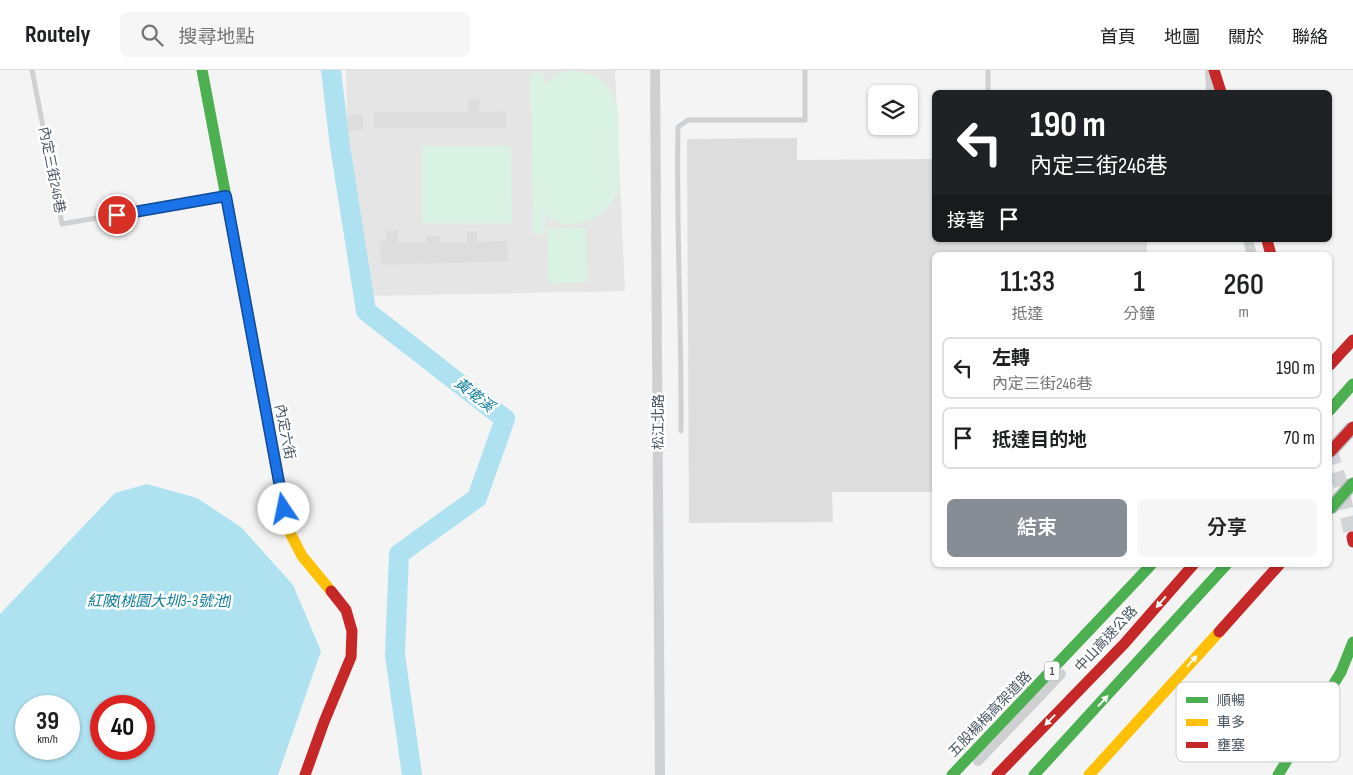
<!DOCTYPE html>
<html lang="zh-TW">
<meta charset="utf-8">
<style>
:root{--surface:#fff;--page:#f6f6f6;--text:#202124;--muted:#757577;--line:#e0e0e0;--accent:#868d94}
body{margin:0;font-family:"Sofia Sans Condensed","Noto Sans TC",sans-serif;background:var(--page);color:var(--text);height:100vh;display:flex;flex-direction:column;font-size:19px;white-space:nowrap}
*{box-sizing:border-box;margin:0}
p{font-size:16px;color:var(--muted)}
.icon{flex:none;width:28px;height:28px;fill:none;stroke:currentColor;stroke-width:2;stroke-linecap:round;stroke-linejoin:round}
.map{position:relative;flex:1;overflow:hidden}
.side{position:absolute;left:932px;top:182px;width:400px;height:315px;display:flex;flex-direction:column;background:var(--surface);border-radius:8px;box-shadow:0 1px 4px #0004}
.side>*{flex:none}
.top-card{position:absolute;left:932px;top:20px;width:400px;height:152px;border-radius:8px;box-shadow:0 1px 4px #0004;background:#202124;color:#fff;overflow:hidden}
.fabs{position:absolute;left:868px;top:15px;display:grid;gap:10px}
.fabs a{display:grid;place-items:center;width:50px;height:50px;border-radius:8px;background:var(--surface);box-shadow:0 1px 4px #0004;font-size:25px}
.speed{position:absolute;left:15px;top:625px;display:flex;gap:10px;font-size:25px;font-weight:700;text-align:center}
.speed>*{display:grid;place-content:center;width:65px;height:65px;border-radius:50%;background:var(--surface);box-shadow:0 1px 4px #0004;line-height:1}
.speed small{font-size:12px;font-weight:400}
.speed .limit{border:8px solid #d22;background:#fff;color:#111}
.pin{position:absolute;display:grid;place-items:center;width:42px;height:42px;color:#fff;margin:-21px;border:2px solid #fff;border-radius:50%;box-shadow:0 1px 5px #0007}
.me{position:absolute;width:55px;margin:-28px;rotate:349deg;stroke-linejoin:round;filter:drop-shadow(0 0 4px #0008)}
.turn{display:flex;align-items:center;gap:18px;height:105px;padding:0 15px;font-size:22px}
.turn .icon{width:65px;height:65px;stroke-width:2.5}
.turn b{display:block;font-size:35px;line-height:42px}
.then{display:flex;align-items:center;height:48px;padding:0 15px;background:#0003;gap:10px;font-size:19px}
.eta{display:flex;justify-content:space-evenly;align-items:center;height:85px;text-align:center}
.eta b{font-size:30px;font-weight:600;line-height:35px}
.button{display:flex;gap:10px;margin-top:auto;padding:10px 15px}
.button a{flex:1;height:58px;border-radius:8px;background:var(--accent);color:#fff;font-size:20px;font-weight:600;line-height:58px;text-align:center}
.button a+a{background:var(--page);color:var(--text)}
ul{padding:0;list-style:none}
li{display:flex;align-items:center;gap:15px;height:62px;margin:0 10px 8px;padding:0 5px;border:2px solid var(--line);border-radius:8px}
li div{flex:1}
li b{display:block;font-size:19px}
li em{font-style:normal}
header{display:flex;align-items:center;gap:30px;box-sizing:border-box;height:70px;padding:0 25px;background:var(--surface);border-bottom:1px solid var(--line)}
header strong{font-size:24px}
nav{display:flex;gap:28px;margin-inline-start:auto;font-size:18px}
.search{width:350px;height:45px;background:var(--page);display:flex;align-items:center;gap:12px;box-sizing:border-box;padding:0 18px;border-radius:8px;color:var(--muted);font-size:19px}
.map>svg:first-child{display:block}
.education{fill:#e6e5e6}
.green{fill:#d9f2e3}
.water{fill:#aee2f0;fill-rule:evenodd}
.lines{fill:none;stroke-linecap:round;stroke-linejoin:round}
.river{stroke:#aee2f0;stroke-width:20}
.building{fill:#ddddde}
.secondary-tunnel{stroke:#d2d4d7;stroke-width:15;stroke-dasharray:15 8;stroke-linecap:butt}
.lane{stroke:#ced0d2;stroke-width:5}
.street{stroke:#ced0d2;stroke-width:10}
.fast{stroke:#4caf50;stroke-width:11}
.slow{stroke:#ffc107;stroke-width:11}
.jam{stroke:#c62828;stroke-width:11}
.fast-bridge-casing{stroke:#b9bec3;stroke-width:14;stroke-linecap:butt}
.jam-bridge-casing{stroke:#b9bec3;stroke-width:14;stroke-linecap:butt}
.fast-bridge{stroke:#4caf50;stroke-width:11}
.jam-bridge{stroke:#c62828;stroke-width:11}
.oneway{fill:#f6fbf6}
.route-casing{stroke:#114b97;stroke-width:12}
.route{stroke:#1a73e8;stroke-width:9}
.labels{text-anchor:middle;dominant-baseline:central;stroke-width:5;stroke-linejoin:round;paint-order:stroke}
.shield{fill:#fff;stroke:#808990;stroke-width:1}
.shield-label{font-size:12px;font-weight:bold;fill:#4a5661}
.street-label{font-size:14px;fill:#4a5661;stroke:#fff}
.water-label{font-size:15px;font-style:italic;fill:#0c7c9b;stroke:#fff}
.key{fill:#fff;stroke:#c9ccd0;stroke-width:1}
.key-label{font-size:14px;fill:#4a5661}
</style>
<header>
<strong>Routely</strong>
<div class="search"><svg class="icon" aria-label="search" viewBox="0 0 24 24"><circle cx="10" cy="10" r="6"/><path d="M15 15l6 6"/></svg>搜尋地點</div>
<nav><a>首頁</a><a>地圖</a><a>關於</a><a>聯絡</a></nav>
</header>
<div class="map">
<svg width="1353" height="705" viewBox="0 0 1353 705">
<rect width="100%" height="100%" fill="#f4f4f4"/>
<path class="education" d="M346 0H615L625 221 370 226 347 77Z"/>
<path class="green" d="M570 0C597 3 612 14 618 41L619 117C612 140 589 158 563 154 557 152 551 148 545 145V164H533L530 4 543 3 544 15 557 4Z
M422 76H511L512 153H422Z
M586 158 587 212 548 213 547 159Z"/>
<path class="water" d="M147 414 197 428 241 457 293 515 321 581 278 705H0V544L115 423ZM26 636H69V679H26ZM101 636H144V679H101Z"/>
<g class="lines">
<path class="river" d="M331 0 340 76 366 241 505 349 477 428 399 484 395 585 412 705"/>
</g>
<path class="building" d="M468 29H479L480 42 506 41V58H374V42H468Z
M363 44V60L348 61 347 45Z
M797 68V90L935 89V170H1147V185H935V422H832L833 452 689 453 687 69Z
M398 160V173H426V166L440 165V173H467V161H477V172L507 171 508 191 381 195 380 171H386V161Z"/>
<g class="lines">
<path class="secondary-tunnel" d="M1330 380 1341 416 1352 467"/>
<path class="lane" d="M32 0 62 154 223 126
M988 22V0
M681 361C682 260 676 159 678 57L688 50H805V0"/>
<path class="street" d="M655 0 660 705
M1210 1 1211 22
M1248 170 1252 185
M978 691 1061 604"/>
<path class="fast" d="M202 0 241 206
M1330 340 1353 314
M952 705 1151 495
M1034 705 1226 495
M1278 705 1341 602 1353 572"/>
<path class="slow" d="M241 206 288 459 302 486 331 521
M1089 705 1219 562"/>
<path class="jam" d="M1214 0 1221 22
M1267 170 1271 185
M1330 295 1353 270
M1352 467 1353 472
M1219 562 1279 495
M305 705 324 652 351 587 352 561 346 540 331 521
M997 705 1124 574 1193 495"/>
<defs>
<path id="fast-bridge" d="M1330 439 1353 413"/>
<path id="jam-bridge" d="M1330 382 1353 357"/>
</defs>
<use href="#fast-bridge" class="fast-bridge-casing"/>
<use href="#jam-bridge" class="jam-bridge-casing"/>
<use href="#fast-bridge" class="fast-bridge"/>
<use href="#jam-bridge" class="jam-bridge"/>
</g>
<defs><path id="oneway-solid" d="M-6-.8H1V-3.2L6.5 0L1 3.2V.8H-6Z" transform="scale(1.25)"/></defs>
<g class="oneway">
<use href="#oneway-solid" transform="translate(1161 532) rotate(131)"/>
<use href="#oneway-solid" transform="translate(1192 591) rotate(-48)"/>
<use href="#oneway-solid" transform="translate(1103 631) rotate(-47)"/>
<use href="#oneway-solid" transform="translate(1050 650) rotate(134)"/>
</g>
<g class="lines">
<defs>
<path id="route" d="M117 145 226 126 284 439"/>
</defs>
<use href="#route" class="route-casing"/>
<use href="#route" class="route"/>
</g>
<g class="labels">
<rect class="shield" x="1044.5" y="591.5" width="15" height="19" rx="4"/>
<g class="shield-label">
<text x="1052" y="601">1</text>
</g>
<g class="street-label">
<text transform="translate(52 100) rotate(79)">內定三街246巷</text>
<text transform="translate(658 352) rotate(-90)">松江北路</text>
<text transform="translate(285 362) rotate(79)">內定六街</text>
<text transform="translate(1106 569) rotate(-47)">中山高速公路</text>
<text transform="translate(990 644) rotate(-46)">五股楊梅高架道路</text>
</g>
<g class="water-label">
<text transform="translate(474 325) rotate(38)">黃墘溪</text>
<text x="159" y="531">紅陂(桃園大圳3-3號池)</text>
</g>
</g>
<rect x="1176" y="612" width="164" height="80" rx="8" class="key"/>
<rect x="1186" y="627" width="22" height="6" fill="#4caf50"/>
<rect x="1186" y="649" width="22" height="7" fill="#ffc107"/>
<rect x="1186" y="672" width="22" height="6" fill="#c62828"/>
<g class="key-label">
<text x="1217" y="635">順暢</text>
<text x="1217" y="657">車多</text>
<text x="1217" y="680">壅塞</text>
</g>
</svg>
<div class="fabs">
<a><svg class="icon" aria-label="layers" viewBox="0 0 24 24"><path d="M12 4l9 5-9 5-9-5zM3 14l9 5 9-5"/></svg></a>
</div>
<div class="speed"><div>39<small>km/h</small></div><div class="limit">40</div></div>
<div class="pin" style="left:117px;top:145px;background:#d93025"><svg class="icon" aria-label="arrive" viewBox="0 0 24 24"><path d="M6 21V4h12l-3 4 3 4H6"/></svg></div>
<svg class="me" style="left:284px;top:439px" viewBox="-20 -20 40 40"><circle r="19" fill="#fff"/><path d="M0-13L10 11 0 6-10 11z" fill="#1a73e8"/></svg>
<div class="top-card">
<div class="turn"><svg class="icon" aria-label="left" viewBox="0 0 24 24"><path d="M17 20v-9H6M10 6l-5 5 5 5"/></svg><div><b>190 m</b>內定三街246巷</div></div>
<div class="then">接著<svg class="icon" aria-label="arrive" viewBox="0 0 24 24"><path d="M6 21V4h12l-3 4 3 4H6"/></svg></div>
</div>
<section class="side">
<div class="eta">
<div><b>11:33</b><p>抵達</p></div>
<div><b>1</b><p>分鐘</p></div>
<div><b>260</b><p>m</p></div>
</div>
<ul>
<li><svg class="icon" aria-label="left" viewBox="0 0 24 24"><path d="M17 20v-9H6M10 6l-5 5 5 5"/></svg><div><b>左轉</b><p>內定三街246巷</p></div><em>190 m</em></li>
<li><svg class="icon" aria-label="arrive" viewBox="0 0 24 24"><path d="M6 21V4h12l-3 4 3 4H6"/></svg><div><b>抵達目的地</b></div><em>70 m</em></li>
</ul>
<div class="button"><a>結束</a><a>分享</a></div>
</section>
</div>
